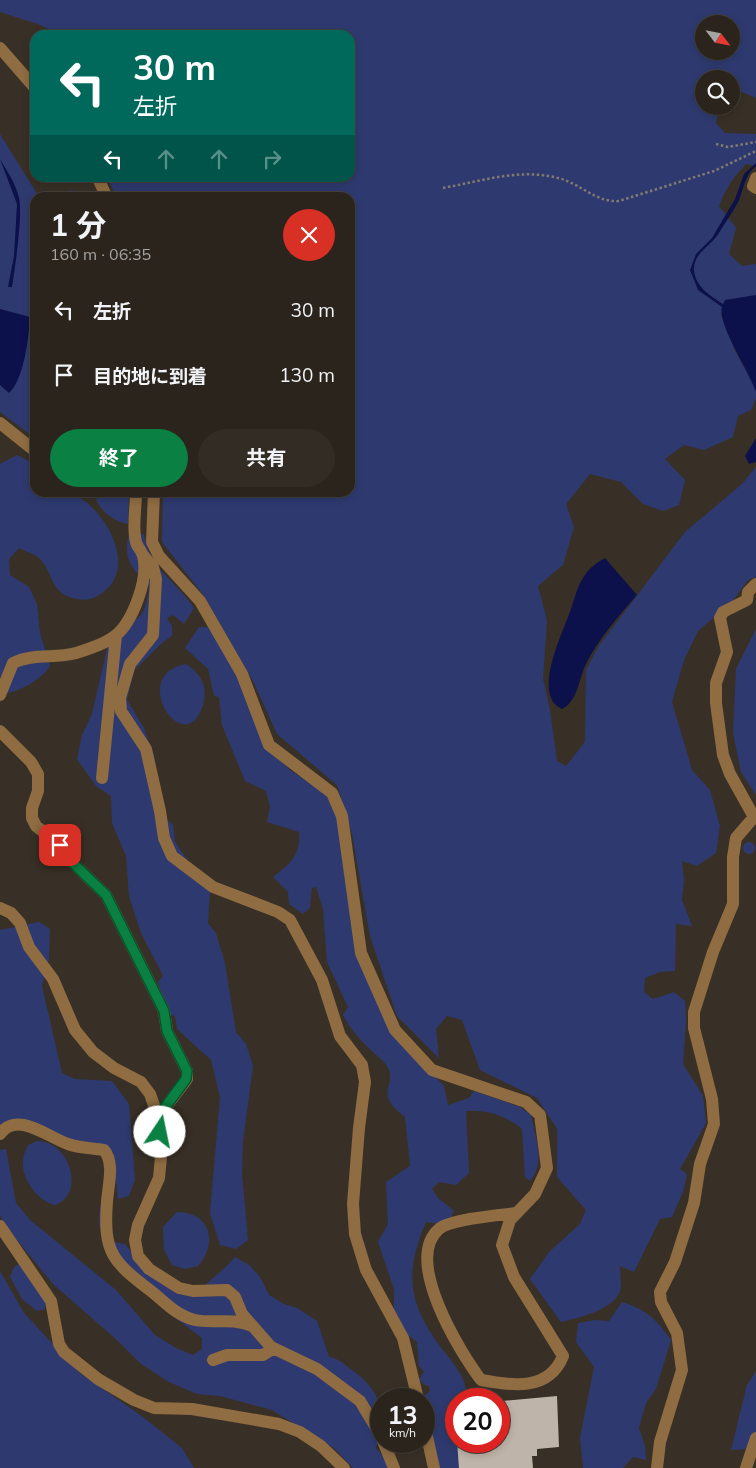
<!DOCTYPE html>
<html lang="ja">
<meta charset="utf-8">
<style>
:root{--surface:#2a241c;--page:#322c25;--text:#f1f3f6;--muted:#a5a4a3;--line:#46413b;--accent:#0b8043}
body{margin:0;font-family:Mulish,"Noto Sans JP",sans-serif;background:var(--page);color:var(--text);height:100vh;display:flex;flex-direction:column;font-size:19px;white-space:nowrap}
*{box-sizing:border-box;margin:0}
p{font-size:16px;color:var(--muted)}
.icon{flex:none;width:28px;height:28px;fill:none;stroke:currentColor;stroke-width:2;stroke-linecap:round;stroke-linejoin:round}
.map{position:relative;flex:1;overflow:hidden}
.side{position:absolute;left:30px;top:192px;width:325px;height:305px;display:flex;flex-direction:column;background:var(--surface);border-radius:15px;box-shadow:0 2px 8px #0003,0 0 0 1px var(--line)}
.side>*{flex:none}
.banner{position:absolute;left:30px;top:30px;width:325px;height:152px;border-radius:15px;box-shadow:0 2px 8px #0003,0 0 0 1px var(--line);background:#00695c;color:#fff;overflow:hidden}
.needle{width:32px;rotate:122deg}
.tools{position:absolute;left:695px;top:15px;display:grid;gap:10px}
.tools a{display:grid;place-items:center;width:45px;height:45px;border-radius:50%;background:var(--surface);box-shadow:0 2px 8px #0003,0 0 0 1px var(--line);font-size:25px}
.speed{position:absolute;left:370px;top:1388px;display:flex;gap:10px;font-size:25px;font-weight:700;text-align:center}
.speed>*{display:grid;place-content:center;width:65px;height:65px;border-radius:50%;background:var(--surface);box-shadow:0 2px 8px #0003,0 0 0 1px var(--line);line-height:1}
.speed small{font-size:12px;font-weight:400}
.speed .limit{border:8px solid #d22;background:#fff;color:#111}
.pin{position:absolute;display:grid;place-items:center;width:42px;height:42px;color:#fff;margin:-21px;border-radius:10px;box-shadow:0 2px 8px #0006}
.me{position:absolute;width:55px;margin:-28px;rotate:11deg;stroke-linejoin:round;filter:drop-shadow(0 0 4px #0008)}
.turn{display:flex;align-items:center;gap:18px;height:105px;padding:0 20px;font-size:22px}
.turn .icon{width:65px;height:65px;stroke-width:2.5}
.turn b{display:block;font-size:35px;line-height:42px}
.lanes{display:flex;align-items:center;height:48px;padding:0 20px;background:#0003;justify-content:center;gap:25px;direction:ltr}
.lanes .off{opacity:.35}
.round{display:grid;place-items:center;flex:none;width:52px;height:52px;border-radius:26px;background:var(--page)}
.headline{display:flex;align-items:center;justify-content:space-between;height:85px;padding:0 20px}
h1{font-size:30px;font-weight:700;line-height:38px}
.cta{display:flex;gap:10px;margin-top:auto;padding:10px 20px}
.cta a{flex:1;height:58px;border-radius:30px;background:var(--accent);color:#fff;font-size:20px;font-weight:700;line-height:58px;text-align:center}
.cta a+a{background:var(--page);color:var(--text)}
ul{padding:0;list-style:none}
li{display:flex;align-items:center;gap:15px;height:65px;padding:0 20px}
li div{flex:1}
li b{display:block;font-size:19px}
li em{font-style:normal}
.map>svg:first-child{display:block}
.green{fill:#2e3a6f;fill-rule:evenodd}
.water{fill:#0d114b}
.building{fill:#beb4a9}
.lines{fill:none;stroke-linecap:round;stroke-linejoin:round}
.path{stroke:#807a71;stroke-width:2.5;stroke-dasharray:2.5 2.5;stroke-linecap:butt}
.minor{stroke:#8f6c41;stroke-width:12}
.route-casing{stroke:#07532c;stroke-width:12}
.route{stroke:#0b8043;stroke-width:9}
</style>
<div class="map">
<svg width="756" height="1468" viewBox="0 0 756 1468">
<rect width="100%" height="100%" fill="#383026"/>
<path class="green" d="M0 0H756V98L737 90 731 95V79H704V106H719L716 123 725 133 756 134V166L746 164C733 177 725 190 719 206L736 228 729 254 742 266 756 264V297L728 300 721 314 735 351 756 388V398L751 410 738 416 733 437 704 450 684 445 665 459 685 480 679 505 663 511 643 504 621 482 590 474 566 504 574 527 563 565 538 586 547 620 543 679 550 710 557 761 566 766 585 742 586 670 598 647 685 532 742 484 756 467V577L748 580 732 602 698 631 684 660 672 702 692 770 710 790 720 826 716 853 697 866 682 861 684 880 682 900 692 926 676 924 675 971 660 972 645 978 644 992 653 999 674 992 685 1001 686 1021 683 1064 703 1096 706 1123 680 1169 687 1174 683 1192 672 1217 660 1219 634 1272 620 1266C620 1274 622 1284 620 1291 614 1310 578 1318 561 1322L530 1279 549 1252 580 1224 586 1210 557 1177V1129L537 1098 480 1070 462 1020 447 1016 436 1029 439 1058 397 1016 370 936 352 834 337 785 277 734 254 683 204 596 162 542 163 493 350 492V198L116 197 108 178H350V35H61L38 24 0 12ZM704 24H731V51H704Z
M0 134 39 197 35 198V438L0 412Z
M71 190 84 197H44Z
M17 455 35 464V492C46 493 64 489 73 494 105 508 139 568 102 593 93 600 85 601 73 598 51 593 53 573 40 559 35 554 25 551 19 548L9 559 10 575 29 587 37 604 40 633 50 666C42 679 16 695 0 693V464Z
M100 493H129L128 524C113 521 103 513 96 500Z
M144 534C148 567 177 582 194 608L184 624 173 615 167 618 172 626V636C157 645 148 659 134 670L127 700 144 728 154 756 164 817 173 825 175 842 210 892 208 923 216 933 225 963 236 1032 246 1044 253 1066 243 1141 242 1173 248 1240 236 1249 220 1245 210 1213 220 1097 211 1060 177 1029 175 1016 168 1014 158 982 163 976 141 933 129 896 126 856 112 823 111 796 96 786 77 759 82 735 92 714 111 631C139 620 146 618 149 586 133 571 122 557 129 535Z
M199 627H208L232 662 279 759 290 770 326 794 339 822 358 955 393 1033 444 1086 448 1105 469 1098 474 1091 520 1107 531 1115C535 1137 546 1162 530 1181L525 1177 522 1129C506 1116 487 1109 466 1111L469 1173 456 1185 439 1182 432 1189 438 1198 454 1211 449 1221 438 1224 426 1222C402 1278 410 1307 446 1354 457 1368 468 1381 466 1399H456V1419L450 1429 457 1442 461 1468H436L424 1411V1399H421L430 1391 429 1386 423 1384 419 1379 424 1372 419 1366 417 1342 404 1332 394 1312V1289L378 1242 388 1224 386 1182 410 1166 405 1117C371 1092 399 1086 387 1066 384 1061 377 1056 373 1052 361 1041 350 1029 343 1015L348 1007 327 962 323 909 316 887 312 888 310 908 303 914 289 904 288 892 273 877C290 864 301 855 299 832L267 822 270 807 266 791 245 781 222 725 219 697 214 696 208 669 185 648Z
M756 629V795L741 772 733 733 736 669Z
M186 664C206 676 210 696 198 716 177 749 131 674 186 664Z
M743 848a6 6 0 1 1 12 0a6 6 0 1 1-12 0Z
M39 922 50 929 49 959 42 986 62 1073 75 1079 112 1081 129 1104 135 1180 129 1196 118 1199 113 1152 101 1146 69 1140 33 1124 0 1129V930Z
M37 1141C70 1141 86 1194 55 1205 37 1201 21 1178 23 1160 23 1155 26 1150 28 1145Z
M6 1149 16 1203 30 1220 116 1290 155 1335 176 1348 193 1355 202 1349V1338L163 1309 104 1246 99 1224 100 1204 104 1211V1240L125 1244 148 1273 196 1295C208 1280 223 1272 235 1257L249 1265 260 1277 269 1295 284 1304 297 1308 317 1321 329 1357C337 1358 343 1363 349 1368 382 1390 386 1412 376 1448L394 1468H353L335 1449 272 1410 220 1396 197 1394 169 1382 141 1364 118 1341 53 1284 3 1223 0 1214V1150Z
M177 1212C211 1212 218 1243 198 1266L185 1269 172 1265 164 1250 163 1227Z
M20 1263 46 1300 45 1309 37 1311 22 1299 10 1277 14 1267Z
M0 1271 24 1313 81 1374 143 1417 182 1448 194 1468H0Z
M622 1302C647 1310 656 1319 671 1340L656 1389 646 1403 639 1428 645 1446 646 1460 633 1457 623 1468H583L580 1438 594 1367 576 1342 578 1323 595 1320 609 1321Z
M756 1371V1433L749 1449 731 1450 747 1385Z"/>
<path class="water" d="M0 159C7 171 16 184 19 198 23 215 15 268 12 287H8L14 256 17 204Z
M756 163V166C745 175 744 187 739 200 734 211 725 222 719 233 711 246 693 253 694 270 695 287 711 296 723 304L725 300 756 295V392C750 373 717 324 722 307L698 290 690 270 696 254 712 238 735 199 744 174Z
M0 309 30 317C29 336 24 380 9 393L0 385Z
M756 438V462L749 464 745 456Z
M605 558 637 595C618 617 598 639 585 666 579 680 577 702 562 709 532 697 561 636 568 617 573 605 576 589 583 578 589 568 596 563 605 558Z"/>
<path class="building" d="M557 1396 559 1447 537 1449V1456H532L533 1468H459L457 1441H499V1404L502 1403V1401Z"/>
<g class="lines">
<path class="path" d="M716 144 728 147 756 142
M443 188C482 181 519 168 558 178 580 183 596 203 619 201L714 171 756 151"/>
<path class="minor" d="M0 48 35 88
M98 178 107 198
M756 178 753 186 756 188
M0 423 35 451
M154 492 152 542 159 556 200 601 242 674 269 745 332 793 342 816 361 953 395 1030 432 1070 526 1102 540 1115 547 1168 535 1194 510 1220 502 1245 514 1277 563 1356C549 1391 513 1386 481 1380 460 1352 403 1260 439 1229 451 1219 500 1215 517 1213
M143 555 153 567 156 579 153 635 130 664 120 698 121 711 146 749 160 811 164 838 172 856 213 887 278 912 290 920 322 980 340 1036 362 1065 365 1082 359 1128 353 1204 355 1234 366 1270 403 1338 418 1399
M0 695 13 663C33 653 55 659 76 653 89 649 105 644 115 636 133 622 149 578 143 556 142 551 137 547 136 542 132 528 136 508 136 492
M0 731 31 762 38 774V791L32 808V818L36 826 60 845 76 866 106 895 164 1011 167 1031 187 1071V1079L158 1117
M102 778 116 635
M0 908 11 913 20 923 29 947 53 979 75 1030 93 1052 114 1068 141 1082 150 1094 158 1117 162 1146 159 1178 138 1225 135 1240 138 1256 149 1269 179 1288 193 1291 227 1290 235 1297 242 1314 271 1347 317 1369 360 1401 381 1436
M0 1134C17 1110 49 1138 68 1144 79 1148 92 1148 104 1150 115 1163 108 1186 107 1202 103 1253 113 1262 151 1291 165 1302 177 1316 195 1320 215 1324 231 1317 252 1326
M0 1226 51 1301 59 1344 64 1352 98 1379 134 1400 154 1408 192 1409 279 1424 300 1432 321 1446 344 1468
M213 1360 227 1355H263L274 1348
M424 1423 434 1468
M383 1441 394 1468
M657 1468 660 1442 682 1370 677 1333 661 1302 660 1292 675 1262 694 1203 700 1164 714 1124 712 1099 694 1028V1012L713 952 733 904V857L736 838 754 817 730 774 723 755 716 703V683L727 652 720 618 723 612 747 600 748 592 756 584
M746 1468 756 1438"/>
</g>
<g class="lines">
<defs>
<path id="route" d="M60 845 76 866 106 895 164 1011 167 1031 187 1071 186 1079 158 1117 160 1132"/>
</defs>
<use href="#route" class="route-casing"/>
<use href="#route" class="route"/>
</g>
</svg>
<div class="tools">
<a><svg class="needle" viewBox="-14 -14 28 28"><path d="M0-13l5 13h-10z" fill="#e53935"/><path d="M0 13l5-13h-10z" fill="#a5a4a3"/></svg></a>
<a><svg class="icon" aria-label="search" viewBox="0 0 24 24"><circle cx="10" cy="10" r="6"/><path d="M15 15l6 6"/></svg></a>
</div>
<div class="speed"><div>13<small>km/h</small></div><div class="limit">20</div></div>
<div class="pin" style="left:60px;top:845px;background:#d93025"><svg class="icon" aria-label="arrive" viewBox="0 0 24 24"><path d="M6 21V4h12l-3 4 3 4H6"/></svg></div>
<svg class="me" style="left:160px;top:1132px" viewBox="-20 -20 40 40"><circle r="19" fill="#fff"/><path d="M0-13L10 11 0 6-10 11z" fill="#0b8043"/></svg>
<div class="banner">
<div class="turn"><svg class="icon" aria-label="left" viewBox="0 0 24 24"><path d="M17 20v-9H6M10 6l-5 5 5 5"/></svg><div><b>30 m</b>左折</div></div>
<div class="lanes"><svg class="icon" aria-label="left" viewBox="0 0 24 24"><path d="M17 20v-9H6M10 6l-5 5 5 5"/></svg><svg class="icon off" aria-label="ahead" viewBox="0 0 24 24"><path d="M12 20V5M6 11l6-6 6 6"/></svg><svg class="icon off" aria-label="ahead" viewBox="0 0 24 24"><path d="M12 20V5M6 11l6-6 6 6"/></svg><svg class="icon off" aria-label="right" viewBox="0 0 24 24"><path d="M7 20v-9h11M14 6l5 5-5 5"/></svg></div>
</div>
<section class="side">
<div class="headline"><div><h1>1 分</h1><p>160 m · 06:35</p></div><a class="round" style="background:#d93025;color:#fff"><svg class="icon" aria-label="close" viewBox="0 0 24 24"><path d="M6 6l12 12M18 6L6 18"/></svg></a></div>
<ul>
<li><svg class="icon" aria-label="left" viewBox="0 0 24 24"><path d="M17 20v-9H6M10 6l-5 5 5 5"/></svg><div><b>左折</b></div><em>30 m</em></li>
<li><svg class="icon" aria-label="arrive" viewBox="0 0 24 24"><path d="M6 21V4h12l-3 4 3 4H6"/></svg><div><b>目的地に到着</b></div><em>130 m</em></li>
</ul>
<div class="cta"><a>終了</a><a>共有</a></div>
</section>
</div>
